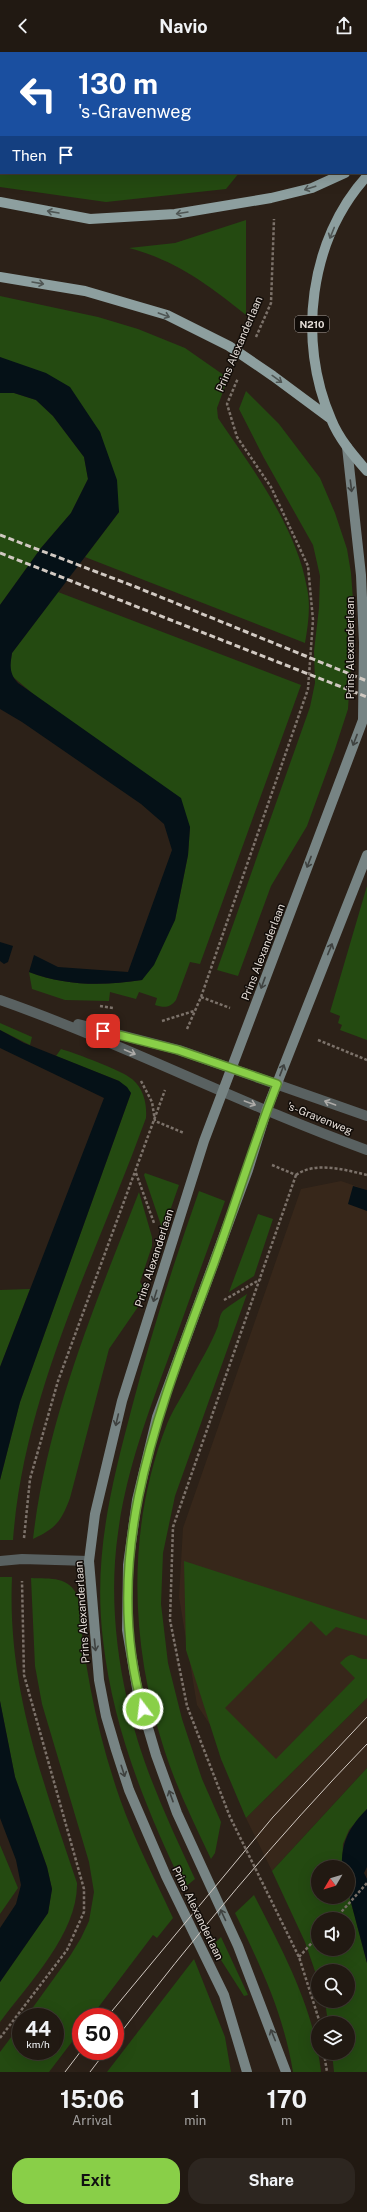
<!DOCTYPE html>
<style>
:root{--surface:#211912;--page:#2d2620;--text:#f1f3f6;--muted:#a2a09f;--line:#3e3832;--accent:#89cf48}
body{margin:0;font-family:"Public Sans",sans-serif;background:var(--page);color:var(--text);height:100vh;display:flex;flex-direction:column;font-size:15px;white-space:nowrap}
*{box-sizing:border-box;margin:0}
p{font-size:13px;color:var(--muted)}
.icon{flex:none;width:22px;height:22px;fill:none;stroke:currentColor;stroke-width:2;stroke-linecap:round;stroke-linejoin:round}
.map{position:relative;height:2020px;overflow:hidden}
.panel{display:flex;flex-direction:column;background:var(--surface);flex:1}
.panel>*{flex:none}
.banner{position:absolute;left:0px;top:0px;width:367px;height:122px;box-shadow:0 4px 16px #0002,0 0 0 1px var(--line);background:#1a4fa0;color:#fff;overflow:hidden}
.needle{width:26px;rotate:232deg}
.buttons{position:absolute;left:311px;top:1808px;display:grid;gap:8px}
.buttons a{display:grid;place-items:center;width:44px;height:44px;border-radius:50%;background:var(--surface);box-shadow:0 4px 16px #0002,0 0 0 1px var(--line);font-size:20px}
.speed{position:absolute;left:12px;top:1956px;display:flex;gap:8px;font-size:20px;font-weight:700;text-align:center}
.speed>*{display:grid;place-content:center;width:52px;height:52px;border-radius:50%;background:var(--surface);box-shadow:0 4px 16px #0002,0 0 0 1px var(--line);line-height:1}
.speed small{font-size:10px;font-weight:400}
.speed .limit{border:6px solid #d22;background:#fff;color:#111}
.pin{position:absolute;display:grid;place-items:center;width:34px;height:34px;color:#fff;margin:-17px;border-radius:8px;box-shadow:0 2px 6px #0006}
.me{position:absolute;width:44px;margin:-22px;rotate:345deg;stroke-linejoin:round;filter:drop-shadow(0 0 3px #0008)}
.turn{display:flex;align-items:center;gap:14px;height:84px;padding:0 12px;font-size:18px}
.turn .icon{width:52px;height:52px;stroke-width:2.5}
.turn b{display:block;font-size:28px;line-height:34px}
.then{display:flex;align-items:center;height:38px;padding:0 12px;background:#0003;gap:8px;font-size:15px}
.eta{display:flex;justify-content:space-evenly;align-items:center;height:68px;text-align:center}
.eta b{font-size:24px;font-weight:700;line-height:28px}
.action{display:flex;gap:8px;margin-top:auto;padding:8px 12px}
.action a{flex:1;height:46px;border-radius:16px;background:var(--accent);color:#111;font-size:16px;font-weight:700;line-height:46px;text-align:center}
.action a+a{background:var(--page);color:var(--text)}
header{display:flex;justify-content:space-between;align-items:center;height:52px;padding:0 12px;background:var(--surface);font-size:18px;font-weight:700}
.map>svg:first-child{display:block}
.built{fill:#37271a}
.green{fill:#244a11;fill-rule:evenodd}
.water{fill:#051117}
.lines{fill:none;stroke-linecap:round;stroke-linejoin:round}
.path{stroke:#7c726a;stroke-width:2.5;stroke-dasharray:3 2;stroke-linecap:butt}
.service{stroke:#596161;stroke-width:10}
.minor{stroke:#596161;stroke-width:10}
.secondary{stroke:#778484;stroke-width:10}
.primary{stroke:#8d9f9f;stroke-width:10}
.tram{stroke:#d1c9c2;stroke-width:1}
.rail{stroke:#d1c9c2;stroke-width:3;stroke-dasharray:6 3;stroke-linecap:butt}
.oneway{stroke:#4f5654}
.oneway2{stroke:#3f4240}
.oneway3{stroke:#adaba8}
.route-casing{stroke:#59872f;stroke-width:10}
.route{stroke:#89cf48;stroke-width:7}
.labels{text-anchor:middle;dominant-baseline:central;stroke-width:3;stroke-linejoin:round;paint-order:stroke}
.shield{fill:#110c08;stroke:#a59e99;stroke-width:1}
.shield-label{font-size:10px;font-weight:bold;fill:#e5ddd7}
.street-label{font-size:11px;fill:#e5ddd7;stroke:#110c08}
</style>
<header><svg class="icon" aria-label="back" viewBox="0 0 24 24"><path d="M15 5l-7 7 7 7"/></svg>Navio<svg class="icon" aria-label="share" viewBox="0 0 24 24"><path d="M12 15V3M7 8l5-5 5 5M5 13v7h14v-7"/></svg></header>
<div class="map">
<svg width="367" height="2020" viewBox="0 0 367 2020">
<rect width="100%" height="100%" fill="#2c2118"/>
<path class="built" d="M341 1129 367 1138V1639L259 1746 197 1653 179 1545 183 1476 301 1137Z
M367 1646V1716L272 1819 246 1766Z"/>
<path class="green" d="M61 0H284V1Z
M312 0H367V65L366 1Z
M0 83 1 121H239L226 137 106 150 0 135Z
M246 168V263C207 232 177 209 129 196L175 191Z
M0 244 98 265 138 277 185 296 228 326 217 356 218 366C252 416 297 476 307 536 311 554 308 573 305 591L85 505 119 460 100 380 85 361 0 305Z
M246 339 279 372 320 426 335 461 347 497 351 521 354 561 348 657 335 697 307 774 271 834 238 924 217 918 310 655 315 631 314 599 319 556 320 524 313 493 264 406 239 357Z
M0 341H14L36 348 53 364 84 405 88 427 71 461 41 496 0 553Z
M58 540 301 633 200 912 190 910 176 948C170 956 164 956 155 953L157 946 139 940 136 947 110 940 109 949 65 948 32 937 29 920C66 934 103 934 142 928L175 868 188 803 190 775 12 624 10 614 12 601Z
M367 834V988L340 978 342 973 338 971 340 964 330 960Z
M0 971 32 985 30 993 0 978Z
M61 997C75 1001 123 1019 132 1027 144 1037 147 1052 146 1066 96 1204 24 1340 13 1488H0V1428L20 1350 131 1041 119 1029 56 1004Z
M145 1121 179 1133 163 1179 144 1123Z
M199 1139 225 1149C206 1202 187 1254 168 1307 147 1364 126 1420 118 1481 110 1536 115 1594 127 1647 140 1710 168 1769 195 1827L184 1836C146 1757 113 1677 103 1588 93 1504 111 1435 132 1355 151 1282 174 1210 199 1139Z
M139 1140 152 1185V1194L140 1230 145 1238 140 1252 109 1297 70 1446C61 1470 56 1476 33 1487 47 1366 95 1253 139 1140Z
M258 1162 273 1167 254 1224 229 1240Z
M30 1237 0 1315V1238Z
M247 1242 175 1444 163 1501 161 1552 168 1611 182 1667 202 1727 221 1770 215 1801 211 1807C194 1771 176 1735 164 1697 130 1591 126 1477 167 1372 173 1357 183 1343 190 1329 199 1311 211 1293 218 1274 219 1269 220 1261 224 1258 231 1252 240 1247 247 1242Z
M184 1509 367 1568V1584L336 1575 326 1584 311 1569 225 1656 276 1707 355 1626 340 1611C356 1595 351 1607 367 1607V1646L246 1766 221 1707 186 1598Z
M0 1525H12C7 1635 43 1729 77 1831 78 1881 29 1931 0 1970V1930L48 1861 52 1837 47 1815 15 1725 0 1649Z
M31 1526C51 1527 69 1524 78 1545 84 1614 97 1681 120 1747 134 1787 155 1827 173 1866L157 1886 153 1883 91 1965H81V1978L49 2020H0V2000L21 1972V1999H55V1965H26L70 1904 81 1886 89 1869 94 1840 89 1810 42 1652 35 1614Z
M367 1716V1757L349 1778 343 1792 342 1815H318V1845H348V1839L367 1911V2020H334L332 2001H348V1971H328L325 1949H348V1919H318V1928L305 1890 272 1819ZM318 1867H348V1897H318Z
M0 1793 18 1836 0 1862Z
M254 1843C283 1900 314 1955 321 2020H293C283 1960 261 1915 235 1861Z
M221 1885 248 1943 244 1944 212 1894Z
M194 1907 225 1985 231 2020H107Z"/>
<path class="water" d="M0 0 62 1H1V83Z
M0 305 46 321 70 335 100 380 117 428 119 460 12 601C10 613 9 622 18 631L181 746 190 775 188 803 175 868 154 913 142 928C103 934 66 934 29 920L34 903 58 915 128 920 172 798 164 772 141 752 22 670 0 657V553L41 496 71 461 88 427 84 405 53 364 36 348 14 341H0Z
M0 890 13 894 8 910 4 912 0 909Z
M0 978 24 991 119 1029 127 1035 131 1041 20 1350 0 1428V1315L104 1046 0 996Z
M353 1134 367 1138V1159L348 1152Z
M0 1649 15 1725 47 1815 52 1837 48 1861 0 1930V1876L16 1852 21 1833 16 1808 0 1766Z
M367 1757V1815L364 1821 367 1827V1911L348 1839V1815H342C341 1790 350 1774 367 1757Z"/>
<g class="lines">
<path class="path" d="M304 1 305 0
M256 285 271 251 274 167
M201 945 230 956
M100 954 113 956
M162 969 194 959
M187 977 201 945 308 637 313 568 308 514 271 435 237 385 227 352 238 326
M318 988 367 1008
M141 1029 152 1050 155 1069 184 1081
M272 1113 296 1123
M136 1121 154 1171
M296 1123 173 1475 170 1568 187 1654 230 1765 299 1905 320 1971
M296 1123C315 1109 346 1118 367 1123
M224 1248 261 1227
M24 1486 30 1427 58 1329 165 1038
M335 1867 367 1831
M299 1905 318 1884
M0 1986 67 1898 84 1860V1837L24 1623 22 1529
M324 2001 327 2020"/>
<path class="service" d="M0 1509 22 1507 89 1509"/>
<path class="minor" d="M0 948C125 992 242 1053 367 1098
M78 972 179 998 367 1064"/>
<path class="secondary" d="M247 2020 224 1943 166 1824 129 1738 116 1698 106 1664 99 1628 89 1509 95 1462 122 1349 204 1089 363 668 364 591 361 523 347 395
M286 2020 238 1894 177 1761 156 1703 138 1642 127 1578 128 1513 137 1448 157 1365 248 1118 267 1057 367 803"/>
<path class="primary" d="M366 112 367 111
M367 124C309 188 297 289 331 367 339 387 353 403 367 419
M0 150 90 167 175 162 271 146 312 136 345 121
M0 225 85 239 167 263 229 294 273 324 331 367"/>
<path class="tram" d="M107 1965 273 1765 367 1665
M115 1988C194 1885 277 1785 367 1692
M65 2020 81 1999
M90 2020 106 1999"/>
<path class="rail" d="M0 483 136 535 367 629
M0 501 367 645"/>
</g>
<defs><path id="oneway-shaft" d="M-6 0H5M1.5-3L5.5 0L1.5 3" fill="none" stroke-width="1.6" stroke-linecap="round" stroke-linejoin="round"/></defs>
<g class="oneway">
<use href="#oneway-shaft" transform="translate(310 136) rotate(162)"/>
<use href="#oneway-shaft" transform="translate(53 160) rotate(-170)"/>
<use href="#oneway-shaft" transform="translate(182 161) rotate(171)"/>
<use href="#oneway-shaft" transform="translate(332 181) rotate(112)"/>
<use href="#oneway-shaft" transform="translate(38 231) rotate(10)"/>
<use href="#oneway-shaft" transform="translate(164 263) rotate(20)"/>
<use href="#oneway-shaft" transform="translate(277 327) rotate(36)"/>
</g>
<g class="oneway2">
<use href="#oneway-shaft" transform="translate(351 434) rotate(83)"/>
<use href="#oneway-shaft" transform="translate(355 688) rotate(111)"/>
<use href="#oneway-shaft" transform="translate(309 810) rotate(111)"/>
<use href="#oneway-shaft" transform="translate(330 897) rotate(-68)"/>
<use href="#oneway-shaft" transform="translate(263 931) rotate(110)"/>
<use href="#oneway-shaft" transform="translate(282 1018) rotate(-69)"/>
<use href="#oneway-shaft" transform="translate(155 1244) rotate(107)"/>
<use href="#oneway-shaft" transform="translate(117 1368) rotate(103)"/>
<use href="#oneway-shaft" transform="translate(95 1593) rotate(84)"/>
<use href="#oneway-shaft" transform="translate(123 1719) rotate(72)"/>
<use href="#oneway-shaft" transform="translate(171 1744) rotate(-110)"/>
<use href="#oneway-shaft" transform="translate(223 1863) rotate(-115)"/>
<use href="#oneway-shaft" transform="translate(273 1983) rotate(-112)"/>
</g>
<g class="oneway3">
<use href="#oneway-shaft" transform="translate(130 1000) rotate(23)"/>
<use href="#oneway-shaft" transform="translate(250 1051) rotate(20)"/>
<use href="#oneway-shaft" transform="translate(330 1051) rotate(-160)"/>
</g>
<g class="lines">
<defs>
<path id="route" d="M103 979 178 998 277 1032C254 1091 236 1151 214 1211 161 1354 98 1502 143 1657"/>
</defs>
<use href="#route" class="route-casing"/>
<use href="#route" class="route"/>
</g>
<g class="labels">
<rect class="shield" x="295" y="264" width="34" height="16" rx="3"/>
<g class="shield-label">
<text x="312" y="272">N210</text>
</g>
<g class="street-label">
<text transform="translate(239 292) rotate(-67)">Prins Alexanderlaan</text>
<text transform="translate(350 596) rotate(-90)">Prins Alexanderlaan</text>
<text transform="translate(263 900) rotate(-69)">Prins Alexanderlaan</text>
<text transform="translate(320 1066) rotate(22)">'s-Gravenweg</text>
<text transform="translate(154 1206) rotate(-72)">Prins Alexanderlaan</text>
<text transform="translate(82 1560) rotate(-94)">Prins Alexanderlaan</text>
<text transform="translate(198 1861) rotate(64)">Prins Alexanderlaan</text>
</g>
</g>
</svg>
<div class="buttons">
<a><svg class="needle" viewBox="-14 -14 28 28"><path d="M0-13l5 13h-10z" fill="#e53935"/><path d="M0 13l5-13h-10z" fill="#a2a09f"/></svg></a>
<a><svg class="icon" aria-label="sound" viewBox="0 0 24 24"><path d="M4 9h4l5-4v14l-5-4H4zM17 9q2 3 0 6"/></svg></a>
<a><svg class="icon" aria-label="search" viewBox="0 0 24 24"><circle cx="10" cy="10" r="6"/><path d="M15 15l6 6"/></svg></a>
<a><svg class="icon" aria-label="layers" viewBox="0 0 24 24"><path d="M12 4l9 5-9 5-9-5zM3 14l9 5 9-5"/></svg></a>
</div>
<div class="speed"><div>44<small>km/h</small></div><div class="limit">50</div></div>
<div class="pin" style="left:103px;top:979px;background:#d93025"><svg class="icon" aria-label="arrive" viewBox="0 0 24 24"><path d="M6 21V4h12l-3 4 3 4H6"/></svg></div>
<svg class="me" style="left:143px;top:1657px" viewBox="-20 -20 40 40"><circle r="17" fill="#89cf48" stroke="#fff" stroke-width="3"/><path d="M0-11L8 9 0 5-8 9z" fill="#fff"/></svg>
<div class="banner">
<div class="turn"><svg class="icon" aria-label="left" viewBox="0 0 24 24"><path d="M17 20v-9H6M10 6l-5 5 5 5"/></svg><div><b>130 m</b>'s-Gravenweg</div></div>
<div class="then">Then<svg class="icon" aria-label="arrive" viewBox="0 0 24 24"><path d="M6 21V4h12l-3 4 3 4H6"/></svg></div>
</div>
</div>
<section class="panel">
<div class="eta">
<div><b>15:06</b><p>Arrival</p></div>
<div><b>1</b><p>min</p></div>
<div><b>170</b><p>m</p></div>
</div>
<div class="action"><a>Exit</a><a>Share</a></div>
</section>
